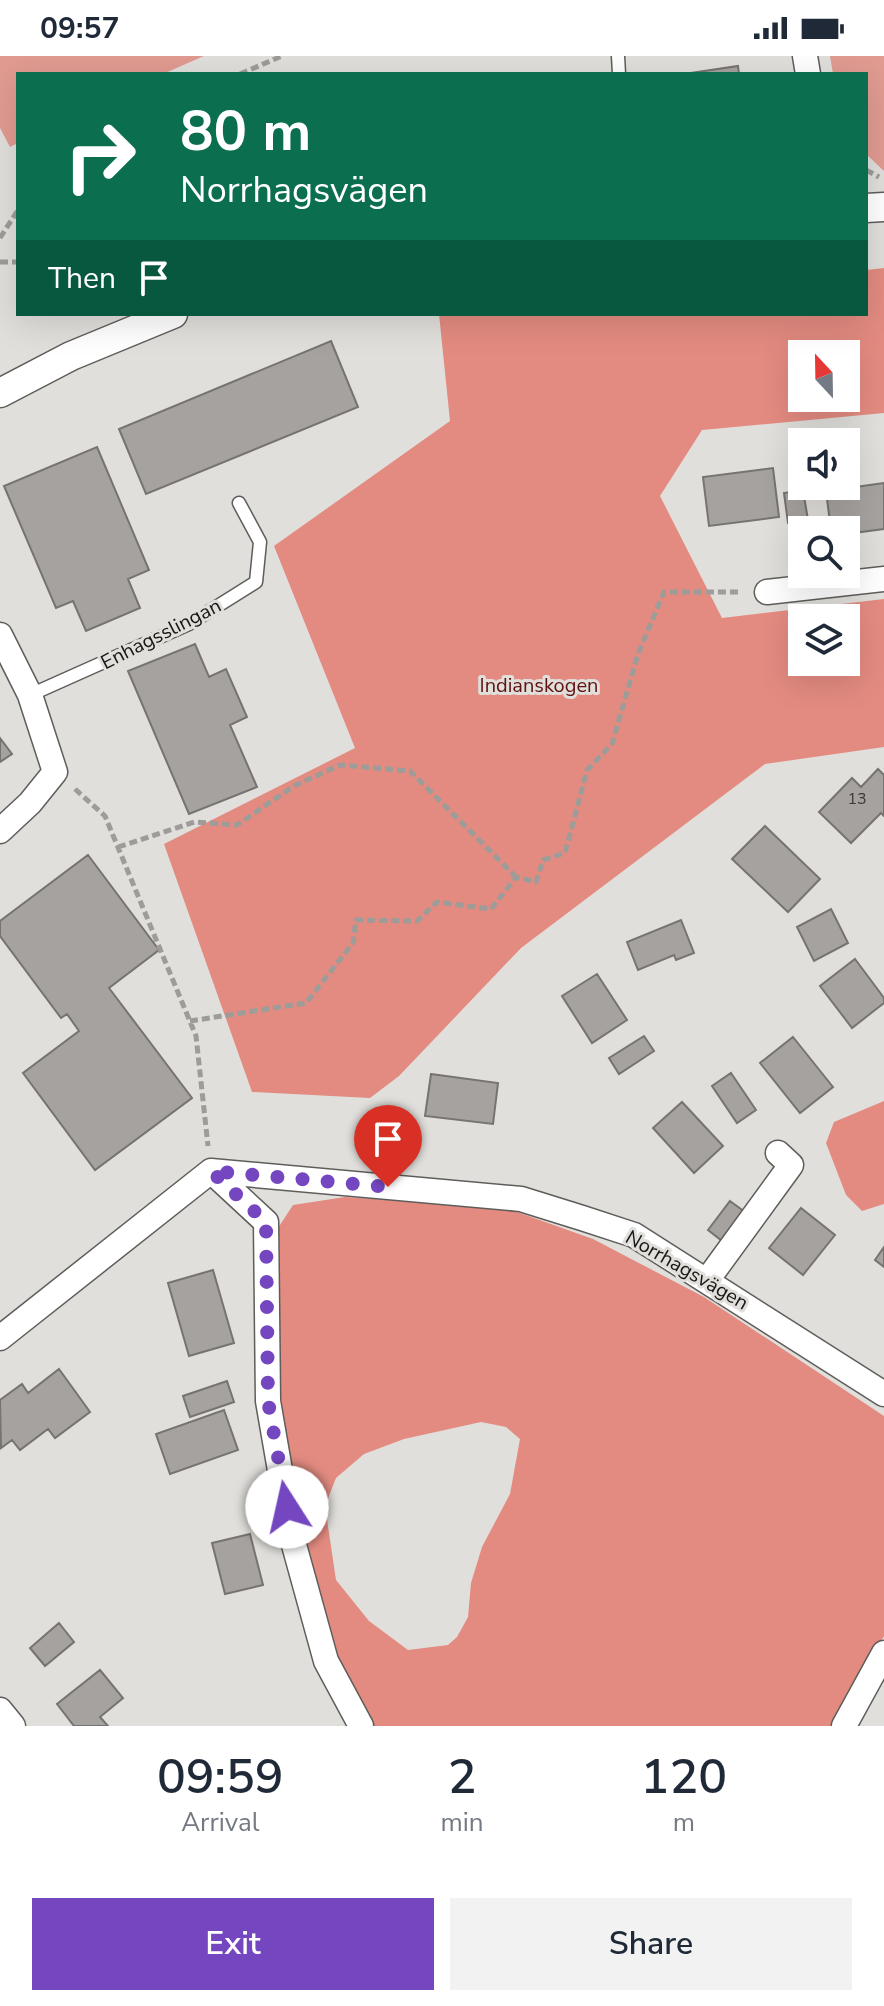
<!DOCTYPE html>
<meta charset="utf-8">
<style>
:root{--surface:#fff;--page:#f2f2f3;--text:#1f2937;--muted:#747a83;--accent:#7447c0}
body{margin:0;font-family:"Nunito Sans",sans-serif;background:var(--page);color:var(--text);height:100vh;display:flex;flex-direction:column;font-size:30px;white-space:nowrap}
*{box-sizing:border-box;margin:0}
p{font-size:26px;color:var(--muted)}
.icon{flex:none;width:44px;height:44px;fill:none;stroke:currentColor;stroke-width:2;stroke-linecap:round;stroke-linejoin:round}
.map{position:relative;height:1670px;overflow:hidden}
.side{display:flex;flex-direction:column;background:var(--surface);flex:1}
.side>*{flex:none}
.hud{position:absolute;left:16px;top:16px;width:852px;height:244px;border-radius:0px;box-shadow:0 8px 32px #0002;background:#0b6e4f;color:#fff;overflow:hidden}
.needle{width:52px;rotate:338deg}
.buttons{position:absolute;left:788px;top:284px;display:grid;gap:16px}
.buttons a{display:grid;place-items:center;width:72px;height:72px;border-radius:0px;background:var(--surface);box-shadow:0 8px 32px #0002;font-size:40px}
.pin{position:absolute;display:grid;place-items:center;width:68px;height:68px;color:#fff;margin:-82px -34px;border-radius:50% 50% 50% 0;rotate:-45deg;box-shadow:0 0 8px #0007}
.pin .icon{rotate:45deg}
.me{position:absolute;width:88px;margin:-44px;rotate:350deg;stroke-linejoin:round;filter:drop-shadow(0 0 6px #0008)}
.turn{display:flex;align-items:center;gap:28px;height:168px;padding:0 32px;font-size:36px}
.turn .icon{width:104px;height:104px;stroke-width:2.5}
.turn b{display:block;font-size:56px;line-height:68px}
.then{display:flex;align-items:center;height:76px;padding:0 32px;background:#0003;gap:16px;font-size:30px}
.eta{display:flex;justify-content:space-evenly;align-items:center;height:136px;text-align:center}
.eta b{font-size:48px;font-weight:600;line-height:56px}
.action{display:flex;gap:16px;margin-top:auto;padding:16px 32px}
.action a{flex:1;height:92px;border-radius:0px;background:var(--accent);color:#fff;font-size:32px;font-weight:600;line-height:92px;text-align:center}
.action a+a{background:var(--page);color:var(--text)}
.status{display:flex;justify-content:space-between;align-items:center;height:56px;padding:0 40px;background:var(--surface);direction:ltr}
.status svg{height:22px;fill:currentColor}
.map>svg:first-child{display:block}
.green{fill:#e19b91}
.forest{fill:#e38b81;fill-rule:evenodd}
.building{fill:#a6a2a0;stroke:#767370;stroke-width:2}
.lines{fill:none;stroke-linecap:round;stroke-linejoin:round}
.service-casing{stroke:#5f5d5a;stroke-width:15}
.minor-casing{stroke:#5f5d5a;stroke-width:27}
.tertiary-casing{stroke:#5f5d5a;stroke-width:31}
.path{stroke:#9d9c98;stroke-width:5;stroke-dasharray:8 4;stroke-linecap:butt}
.service{stroke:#fff;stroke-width:12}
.minor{stroke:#fff;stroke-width:24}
.tertiary{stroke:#fff;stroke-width:28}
.route{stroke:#7447c0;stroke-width:14;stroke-dasharray:0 25.2}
.labels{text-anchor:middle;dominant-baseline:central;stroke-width:6;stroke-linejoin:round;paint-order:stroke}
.number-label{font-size:16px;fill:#3b3a38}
.street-label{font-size:20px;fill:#171715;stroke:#e1dfdb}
.park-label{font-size:20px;fill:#601210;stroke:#e1dfdb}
</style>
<div class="status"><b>09:57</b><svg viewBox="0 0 49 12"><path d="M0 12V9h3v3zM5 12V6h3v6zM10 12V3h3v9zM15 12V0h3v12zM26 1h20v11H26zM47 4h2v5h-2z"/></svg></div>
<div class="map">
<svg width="884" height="1670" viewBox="0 0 884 1670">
<rect width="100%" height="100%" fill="#e1dfdb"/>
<path class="green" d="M0 0H204L163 18H18V87L10 91 0 72Z
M830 0H884V115L866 98V18H833Z"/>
<path class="forest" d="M884 212V357L702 374 660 440 722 562 884 543V691L765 708 521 892 399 1020 370 1042 252 1036 164 788 355 692 274 490 450 365 439 258H866V214ZM802 298H846V342H802ZM802 562H846V606H802Z
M884 1045V1148L862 1155 846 1139 826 1087 834 1066Z
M345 1141 506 1152 593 1183 704 1241 884 1360V1580L831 1670H374L324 1576 291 1414 280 1335 278 1172 293 1149ZM481 1366 506 1371 520 1383 510 1438 482 1491 471 1527 468 1561 457 1581 448 1589 408 1594 369 1565 336 1524 325 1450 336 1422 364 1398 404 1383Z"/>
<path class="building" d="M738 10 739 18H684Z
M331 285 358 351 146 438 119 373Z
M97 391 149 514 128 523 140 552 86 575 73 545 56 552 4 430Z
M773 412 779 461 709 470 703 421Z
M884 427V473L846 478V474H831L826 435Z
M803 434 808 464 788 467 784 437Z
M195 588 209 621 226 613 247 661 230 669 257 731 189 758 128 615Z
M0 682 12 698 0 706Z
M878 713 884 719V760L881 757 851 787 819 756 852 722 861 731Z
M765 770 820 823 788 856 732 803Z
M88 799 159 894 109 932 192 1042 95 1114 23 1017 79 975 67 958 61 962 0 880V865Z
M831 853 848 887 814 905 797 871Z
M681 864 694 897 676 904 674 899 638 914 627 886Z
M855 903 884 942V947L852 972 820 930Z
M597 918 627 964 592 987 562 940Z
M644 980 654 995 619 1018 609 1002Z
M793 981 833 1031 800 1057 760 1007Z
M731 1017 756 1054 737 1067 712 1030Z
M431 1018 498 1027 493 1068 425 1060Z
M682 1046 723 1090 694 1117 653 1072Z
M730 1145 749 1159 726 1188 708 1174Z
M801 1152 835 1179 803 1219 769 1192Z
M884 1191V1211L875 1204Z
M213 1214 234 1287 189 1300 168 1227Z
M59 1313 90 1356 55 1382 48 1373 20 1394 12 1384 1 1392 0 1344 22 1328 28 1337Z
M227 1325 234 1346 190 1361 183 1340Z
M224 1354 238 1394 170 1418 156 1378Z
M250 1478 263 1529 225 1538 212 1487Z
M59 1567 74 1586 45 1610 30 1592Z
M100 1614 123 1642 100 1661 108 1670H74L57 1648Z"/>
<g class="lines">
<defs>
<path id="service" d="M618 0 619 18
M30 639 189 568 256 526 260 486 239 447"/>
<path id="minor" d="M805 0 808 18
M767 536 884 523
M0 579 30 639 55 716 30 747 0 775
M211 1115 266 1166 268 1345 291 1478 326 1605 361 1670
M708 1223 791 1109 778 1097
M0 1282 211 1115 521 1143 582 1162 634 1179 884 1338
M0 1654 13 1670
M844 1670 884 1597"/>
<path id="tertiary" d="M866 152 884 151
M0 337 71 300 173 258"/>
</defs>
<use href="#service" class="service-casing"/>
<use href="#minor" class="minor-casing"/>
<use href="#tertiary" class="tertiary-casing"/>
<path class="path" d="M240 18 282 0
M866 114 879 121
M0 182 18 154
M0 206H18
M75 733 105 760 196 980 208 1090
M118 791 194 766 237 769 294 730 340 709 410 715 516 821
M190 965 306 947 353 887 356 864 417 865 437 846 491 853 516 821 536 826 543 804 565 797 587 714 612 688 638 598 664 536H741"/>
<use href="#service" class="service"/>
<use href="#minor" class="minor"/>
<use href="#tertiary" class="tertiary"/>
</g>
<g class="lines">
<path class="route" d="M287 1451 268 1345 266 1166 211 1115 388 1131"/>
</g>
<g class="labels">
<g class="number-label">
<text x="857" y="743">13</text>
</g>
<g class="street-label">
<text transform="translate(161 578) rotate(-27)">Enhagsslingan</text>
<text transform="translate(687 1214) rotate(30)">Norrhagsvägen</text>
</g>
<g class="park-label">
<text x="539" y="629">Indianskogen</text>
</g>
</g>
</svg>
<div class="buttons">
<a><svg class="needle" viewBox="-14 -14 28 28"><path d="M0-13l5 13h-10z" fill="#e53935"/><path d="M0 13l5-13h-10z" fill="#747a83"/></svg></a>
<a><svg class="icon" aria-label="sound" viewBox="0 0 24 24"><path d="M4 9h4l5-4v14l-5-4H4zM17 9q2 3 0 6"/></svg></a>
<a><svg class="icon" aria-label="search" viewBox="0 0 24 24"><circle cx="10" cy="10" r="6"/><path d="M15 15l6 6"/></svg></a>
<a><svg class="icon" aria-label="layers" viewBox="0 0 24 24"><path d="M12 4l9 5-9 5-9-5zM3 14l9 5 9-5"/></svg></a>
</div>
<div class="pin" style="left:388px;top:1131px;background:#d93025"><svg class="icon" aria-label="arrive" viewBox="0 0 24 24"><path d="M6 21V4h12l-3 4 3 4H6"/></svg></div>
<svg class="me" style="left:287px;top:1451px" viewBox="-20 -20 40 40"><circle r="19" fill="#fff"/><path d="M0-13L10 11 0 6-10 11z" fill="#7447c0"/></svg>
<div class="hud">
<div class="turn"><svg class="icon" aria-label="right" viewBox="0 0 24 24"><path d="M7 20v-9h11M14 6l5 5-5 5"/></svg><div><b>80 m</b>Norrhagsvägen</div></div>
<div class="then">Then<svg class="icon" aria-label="arrive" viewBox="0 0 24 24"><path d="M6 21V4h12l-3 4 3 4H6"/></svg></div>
</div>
</div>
<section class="side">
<div class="eta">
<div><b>09:59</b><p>Arrival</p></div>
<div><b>2</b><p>min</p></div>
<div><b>120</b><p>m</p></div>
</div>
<div class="action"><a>Exit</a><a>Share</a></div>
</section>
